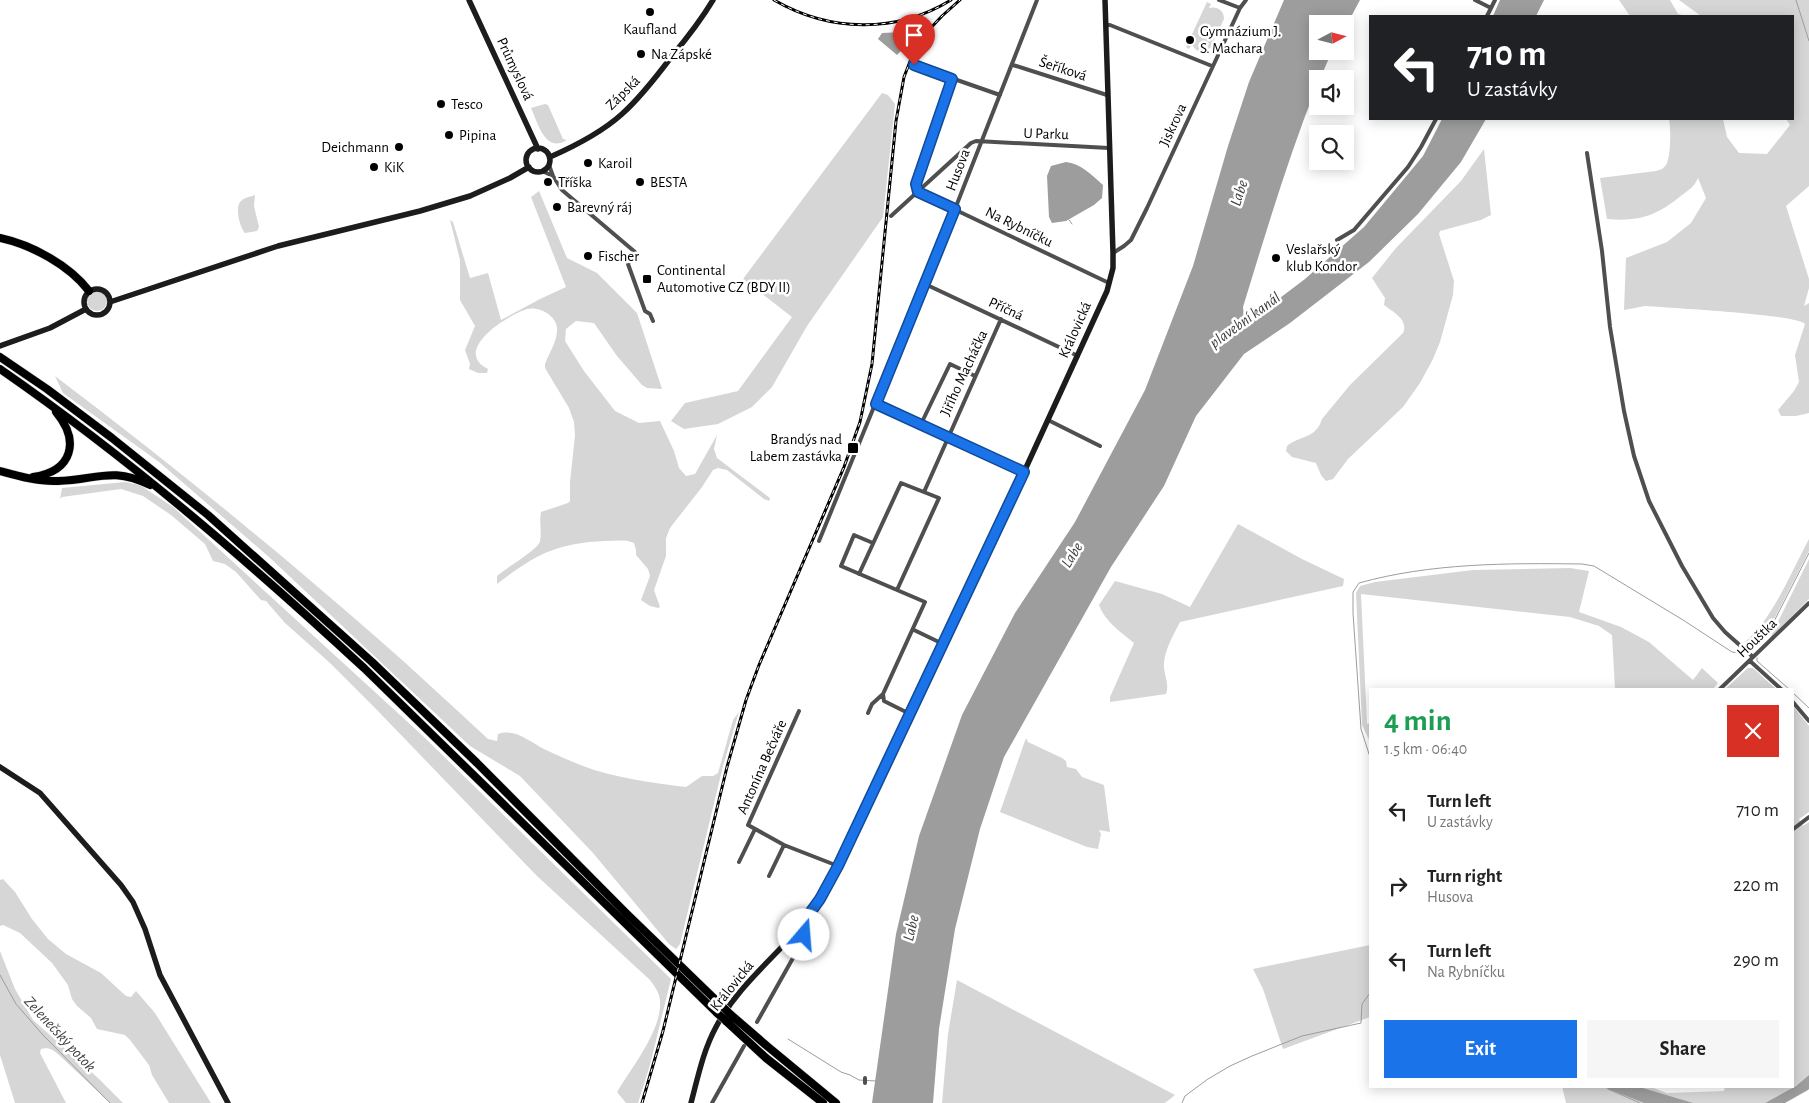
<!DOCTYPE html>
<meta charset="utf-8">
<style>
:root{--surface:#fff;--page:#f6f6f6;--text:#222;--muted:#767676;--accent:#1a73e8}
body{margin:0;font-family:"Alegreya Sans",sans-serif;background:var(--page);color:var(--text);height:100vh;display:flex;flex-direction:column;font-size:19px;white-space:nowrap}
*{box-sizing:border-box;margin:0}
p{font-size:16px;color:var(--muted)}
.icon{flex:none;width:28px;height:28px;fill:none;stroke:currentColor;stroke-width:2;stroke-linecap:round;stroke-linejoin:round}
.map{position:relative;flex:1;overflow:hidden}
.panel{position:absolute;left:1369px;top:688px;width:425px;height:400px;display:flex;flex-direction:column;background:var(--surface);border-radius:0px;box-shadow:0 2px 12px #0003}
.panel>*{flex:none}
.guide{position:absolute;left:1369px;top:15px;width:425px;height:105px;border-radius:0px;box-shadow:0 2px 12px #0003;background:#202124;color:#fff;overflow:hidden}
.needle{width:32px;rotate:83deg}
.buttons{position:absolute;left:1309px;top:15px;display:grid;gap:10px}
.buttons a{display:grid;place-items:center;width:45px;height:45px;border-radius:0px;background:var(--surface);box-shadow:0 2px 12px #0003;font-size:25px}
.pin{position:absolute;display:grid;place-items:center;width:42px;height:42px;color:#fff;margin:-51px -21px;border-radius:50% 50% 50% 0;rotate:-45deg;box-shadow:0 0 5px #0007}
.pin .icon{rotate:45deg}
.me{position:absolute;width:55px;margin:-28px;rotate:18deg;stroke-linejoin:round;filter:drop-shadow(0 0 4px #0008)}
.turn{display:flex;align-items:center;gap:18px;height:105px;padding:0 15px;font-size:22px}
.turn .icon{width:65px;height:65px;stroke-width:2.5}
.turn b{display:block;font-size:35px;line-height:42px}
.round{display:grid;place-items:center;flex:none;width:52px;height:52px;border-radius:0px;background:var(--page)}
.summary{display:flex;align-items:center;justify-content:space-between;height:85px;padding:0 15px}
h1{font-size:30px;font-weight:700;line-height:38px;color:#1e9e55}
.action{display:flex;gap:10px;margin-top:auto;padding:10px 15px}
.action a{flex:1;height:58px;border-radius:0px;background:var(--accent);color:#fff;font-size:20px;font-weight:700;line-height:58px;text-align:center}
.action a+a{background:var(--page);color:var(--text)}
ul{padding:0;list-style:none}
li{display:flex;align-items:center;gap:15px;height:75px;padding:0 15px}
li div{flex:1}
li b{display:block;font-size:19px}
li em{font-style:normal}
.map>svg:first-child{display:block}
.green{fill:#d6d6d6}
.water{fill:#9d9d9d}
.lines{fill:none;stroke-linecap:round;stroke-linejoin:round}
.stream{stroke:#9d9d9d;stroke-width:1}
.highway-casing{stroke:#dbdbdb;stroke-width:9}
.street{stroke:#4f4f4f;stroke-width:4}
.secondary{stroke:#1c1c1c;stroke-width:5.5}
.highway{stroke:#000;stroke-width:8}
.rail-casing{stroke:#000;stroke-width:3}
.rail{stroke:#fff;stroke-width:1;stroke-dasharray:4;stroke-linecap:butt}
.highway-bridge-casing{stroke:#dbdbdb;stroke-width:9;stroke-linecap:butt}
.highway-bridge{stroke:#000;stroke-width:8}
.route-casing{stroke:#114b97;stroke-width:12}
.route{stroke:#1a73e8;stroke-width:9}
.poi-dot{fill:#000;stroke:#fff;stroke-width:2}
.labels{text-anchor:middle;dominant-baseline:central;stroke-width:5;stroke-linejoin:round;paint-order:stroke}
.poi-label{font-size:15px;fill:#000;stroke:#fff;text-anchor:start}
.street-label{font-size:15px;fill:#000;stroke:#fff}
.water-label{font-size:16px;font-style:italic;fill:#3e3e3e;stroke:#fff}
</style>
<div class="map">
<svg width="1809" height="1103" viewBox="0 0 1809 1103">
<rect width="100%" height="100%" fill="#fff"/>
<path class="green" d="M1619 0H1670L1678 14 1687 16H1630Z
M1679 0H1809V186L1786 206 1809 279V288L1804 306 1809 303V413L1796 416H1781L1778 410 1794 391 1799 382 1795 355 1805 324C1796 314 1667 308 1645 306L1624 310 1626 258 1667 242 1691 223 1706 198 1698 178C1695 186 1689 190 1682 195 1658 215 1640 222 1607 219L1600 178 1656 171C1660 170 1663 169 1666 165 1671 156 1671 129 1669 119H1723L1727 137 1739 153 1767 154 1790 125 1786 119H1792V16H1701Z
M1207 2 1211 4 1209 8C1217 6 1224 10 1224 19L1210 48C1203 54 1195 52 1192 44L1189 49 1186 47Z
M882 93 888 95 895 104 883 217 807 326 772 387 752 407 718 424 684 429 671 421 685 403 738 391 792 317 743 279Z
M545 104 548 105 563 139 567 140C545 154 538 123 531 108Z
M1484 149 1491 215 1481 220 1440 231 1439 234 1454 281 1453 295 1440 342 1433 359 1420 383 1403 407 1348 459 1333 479 1326 481 1321 475 1316 463 1292 457 1286 451 1287 446C1300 435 1316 439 1322 419L1350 385 1403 333C1409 320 1393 312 1384 305L1385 298 1372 278 1396 248 1461 181Z
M539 191 567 258 597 273 637 313 662 389 647 388 642 385 617 356 594 323 576 321 566 329 565 341 584 371 615 411 639 423 660 421 674 451 679 468 686 476 695 474 717 435 714 449 717 458 770 498 769 501 764 499 727 470 718 468 713 470 702 487 670 528 666 538V556L654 590 660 607 658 608 650 606 641 600 650 576 648 569 636 555V550L634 543 628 541C621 540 613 541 605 541 556 543 535 555 497 584V576C506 568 539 549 540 541 542 531 539 522 541 512L568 503 570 501V482L575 435 574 422 569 408 545 368V364C549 353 558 340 557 328 556 315 539 306 527 309 508 315 451 350 488 369L487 373H478L469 369 470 364 465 350 475 326 460 300V260L450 220 453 222 470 278 488 273 501 320 540 299 566 287 531 197Z
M255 195 254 206 259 227 257 231 245 233C240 228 235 209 240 202 243 198 249 197 255 195Z
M87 301a10 10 0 1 1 20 0a10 10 0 1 1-20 0Z
M55 376C165 459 272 546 376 637 414 670 451 705 488 739L497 741 498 734C515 728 530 742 544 749 557 755 570 761 583 766 614 778 654 783 686 787L702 776H713L718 773 733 720 739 712 723 766 680 944 676 949 669 944 593 853 520 776 470 746 269 557 159 462 63 393Z
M125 482 140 485 173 507 424 737 671 979 650 1065 638 1103H626L617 1092C631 1069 660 1032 660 1005 661 995 656 988 650 980L537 876 376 709 330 663 285 623 266 601 261 600 236 572 225 564 213 561 205 544 171 515 143 496 121 489 62 497 60 499 62 488Z
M1238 524 1302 559 1344 579 1343 586 1180 622C1174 634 1165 649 1164 663 1163 674 1170 683 1166 694L1110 702V697L1134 643C1121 632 1105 622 1099 605L1115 581 1162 594 1190 607Z
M1809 539V551L1767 633 1759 637 1749 648 1745 642C1773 619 1791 572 1809 539Z
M1809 559V599L1769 640Z
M1570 568 1589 571 1579 612 1621 627 1649 642 1693 680 1702 668 1718 683 1713 689H1615L1612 635 1599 626 1570 617 1361 594 1367 724 1370 723V742L1362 725 1356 593 1360 586 1375 582 1473 570Z
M1748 668H1753L1776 689H1725Z
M1793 706 1809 726V812L1799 819 1803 826 1809 822V1075L1796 1086 1765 1103H1566L1562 1086H1648L1667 1093 1724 1091 1725 1086H1792Z
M1026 738 1028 742 1062 758 1066 761 1067 767 1076 769 1082 777 1104 785 1110 832 1099 830 1101 834 1098 849 1087 847 1000 812Z
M3 879 15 892 32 919 48 939 66 954 101 973 126 996 131 997 136 991 155 1013 211 1103H169L152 1075 149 1065 130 1040 125 1035 97 1029 91 1018 77 1006 72 999 68 985 52 963 20 933 3 925 0 926V880Z
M1370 945V1017L1283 1049 1263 989 1253 969Z
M0 951 15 989 33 1020 98 1078 123 1103H110L59 1055C53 1050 49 1047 41 1049L40 1053 66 1103H15L0 1055Z
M957 980 1175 1095 1165 1103H942L948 1034Z"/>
<path class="water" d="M1284 0H1360L1345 28V24H1318V51H1332L1320 79H1318L1317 85C1288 158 1266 232 1243 307L1244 318 1252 319 1305 279 1364 227 1423 156 1442 119H1486L1461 162 1418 214 1369 262 1290 323 1244 354 1196 416 1164 486 1111 567 1004 757 980 829 955 929 939 1029 933 1103H872L896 934 919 836 962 715 1015 613 1075 522 1145 390 1193 266 1228 146 1249 82Z
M1500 0H1544L1536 16H1493Z
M903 32 911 40 897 55 878 39 882 33Z
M1066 162C1080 163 1093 176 1103 185L1102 198 1094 205 1066 221 1052 223 1049 217 1047 176 1051 166Z
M1809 1075V1089L1808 1090 1785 1103H1765L1796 1086Z
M1601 1086H1636L1693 1103H1644Z"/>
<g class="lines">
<path class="stream" d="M1796 0 1809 41
M1069 220 1072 224
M1748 648 1768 633 1809 553
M1757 658V661L1789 689
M1792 692 1809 708
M1370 757 1361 729 1353 613V592L1359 583C1431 563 1507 563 1582 564L1594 566 1683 620 1732 652 1739 653 1743 652
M0 975 16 1004 43 1035 110 1103
M788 1039 841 1072 850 1075 859 1080 876 1081
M1608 1089 1640 1103
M1182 1103 1185 1096 1208 1079 1230 1066 1252 1056 1302 1036 1361 1023 1362 1004 1370 993"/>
<defs>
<path id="highway" d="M0 238C32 245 69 265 89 291
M0 357 47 389 112 438 208 515 372 662 477 763 626 913 721 1005
M0 369C130 459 248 561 364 668L717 1013
M0 471C18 476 39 482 58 481 97 480 111 466 150 485
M33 477C73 471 80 441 56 412
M730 1014 767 1046 836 1103
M726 1021 766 1058 823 1103"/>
</defs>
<use href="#highway" class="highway-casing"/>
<path class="street" d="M1219 0 1240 8
M1475 0 1491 8
M1487 16 1495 0
M1106 25H1110L1212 66
M914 65 1000 95
M1013 65 1107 95
M952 79 917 178 916 184 918 192 1109 283
M1587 153 1602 251 1610 327 1624 411 1634 456 1649 501 1682 566 1713 618 1725 632 1753 657
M549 165 553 176 562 190 635 252 628 264 645 311 650 314 653 321
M542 171 553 176
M891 216 971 143 976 141 1109 148
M1337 240 1354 230 1408 167 1421 147 1436 119
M1113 253 1124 246 1131 240 1147 208 1240 8 1246 0
M925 284 1078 356
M876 405 1024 472
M1048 420 1100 446
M921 424 950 364 975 376
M924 492 1001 319
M819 541 955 209 1037 0
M873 543 854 535 841 566 925 602 883 694 884 701 910 714
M859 574 901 483 939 498 897 590
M914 630 943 644
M1750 661 1781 689
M1720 689 1809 603
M1792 701 1809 721
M799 711 748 825 784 845 838 866
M868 713 872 704 883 694
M1792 830 1809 817
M739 862 755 829
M769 876 784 845
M757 1022 802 942 804 932 802 924
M865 1083V1078
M712 1103 744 1046"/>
<path class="secondary" d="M469 0 538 149
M526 160a12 12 0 1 1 24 0a12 12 0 1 1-24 0Z
M550 157C575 146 601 133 622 114 641 97 657 76 672 56 687 38 701 20 713 0
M84 302a13 13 0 1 1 26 0a13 13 0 1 1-26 0Z
M110 302 278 246 420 211 470 196 510 178 529 167
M0 346 50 328 86 309
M0 767 40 793 121 885 133 902 145 929 160 975 228 1103
M691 1103C698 1077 703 1051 716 1027 737 987 773 959 802 925 817 907 827 886 838 866L1024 472 1107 291 1113 268V253L1105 0"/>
<use href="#highway" class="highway"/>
<defs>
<path id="rail" d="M774 0C829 32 896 34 951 0
M642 1103 663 1031 727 767 746 700 759 665 844 467 860 422 872 364 896 121 904 77 914 51 926 33 942 16 960 0"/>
</defs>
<use href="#rail" class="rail-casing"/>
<use href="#rail" class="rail"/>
<defs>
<path id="highway-bridge" d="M721 1005 730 1014
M717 1013 726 1021"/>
</defs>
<use href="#highway-bridge" class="highway-bridge-casing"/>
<use href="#highway-bridge" class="highway-bridge"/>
</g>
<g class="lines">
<defs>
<path id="route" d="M804 935 802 924 820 899 838 866 1024 472 876 404 955 209 918 192 916 184 952 79 914 65"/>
</defs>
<use href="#route" class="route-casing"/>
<use href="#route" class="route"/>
</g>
<g class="poi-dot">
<circle cx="650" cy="12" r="5"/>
<circle cx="1190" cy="40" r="5"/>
<circle cx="641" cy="54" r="5"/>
<circle cx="441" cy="104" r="5"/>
<circle cx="449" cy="135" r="5"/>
<circle cx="399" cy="147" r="5"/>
<circle cx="588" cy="163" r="5"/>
<circle cx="374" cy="167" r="5"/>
<circle cx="548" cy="182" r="5"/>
<circle cx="640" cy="182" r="5"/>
<circle cx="557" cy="207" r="5"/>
<circle cx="588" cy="256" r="5"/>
<circle cx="1276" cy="258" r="5"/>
<rect x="642" y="274" width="10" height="10" rx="2.5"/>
<rect x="847" y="442" width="12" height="12" rx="2.5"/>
</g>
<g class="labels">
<g class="poi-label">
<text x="650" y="29" text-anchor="middle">Kaufland</text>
<text x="1200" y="31">Gymnázium J.<tspan x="1200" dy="17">S. Machara</tspan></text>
<text x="651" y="54">Na Zápské</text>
<text x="451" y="104">Tesco</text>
<text x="459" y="135">Pipina</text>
<text x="389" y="147" text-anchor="end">Deichmann</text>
<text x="598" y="163">Karoil</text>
<text x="384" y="167">KiK</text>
<text x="558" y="182">Tříška</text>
<text x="650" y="182">BESTA</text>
<text x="567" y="207">Barevný ráj</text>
<text x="1286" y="249">Veslařský<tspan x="1286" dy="17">klub Kondor</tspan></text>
<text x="598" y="256">Fischer</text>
<text x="657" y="270">Continental<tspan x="657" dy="17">Automotive CZ (BDY II)</tspan></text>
<text x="842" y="439" text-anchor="end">Brandýs nad<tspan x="842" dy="17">Labem zastávka</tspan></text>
</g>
<g class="street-label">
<text transform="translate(515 69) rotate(65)">Průmyslová</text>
<text transform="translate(1063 69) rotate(18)">Šeříková</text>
<text transform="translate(623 93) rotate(-45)">Zápská</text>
<text transform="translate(1173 125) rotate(-65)">Jiskrova</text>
<text transform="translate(1046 134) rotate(2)">U Parku</text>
<text transform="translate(958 170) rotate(-69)">Husova</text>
<text transform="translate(1019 227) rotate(26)">Na Rybníčku</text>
<text transform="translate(1006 309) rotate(25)">Příčná</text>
<text transform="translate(1075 330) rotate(-66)">Královická</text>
<text transform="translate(964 373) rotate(-65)">Jiřího Macháčka</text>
<text transform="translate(1757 638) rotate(-44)">Houštka</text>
<text transform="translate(762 767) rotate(-66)">Antonína Bečváře</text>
<text transform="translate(732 986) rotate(-51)">Královická</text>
</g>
<g class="water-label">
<text transform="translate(1239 193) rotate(-72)">Labe</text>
<text transform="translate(1245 320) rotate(-36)">plavební kanál</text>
<text transform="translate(1072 555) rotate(-58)">Labe</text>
<text transform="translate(911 928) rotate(-76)">Labe</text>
<text transform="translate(60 1034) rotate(47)">Zelenečský potok</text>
</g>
</g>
</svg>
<div class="buttons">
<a><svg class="needle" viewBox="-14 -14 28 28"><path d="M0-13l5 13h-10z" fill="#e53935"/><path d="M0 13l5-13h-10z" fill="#767676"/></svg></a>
<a><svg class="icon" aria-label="sound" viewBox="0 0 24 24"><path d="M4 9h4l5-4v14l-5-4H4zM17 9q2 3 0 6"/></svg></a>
<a><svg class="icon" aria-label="search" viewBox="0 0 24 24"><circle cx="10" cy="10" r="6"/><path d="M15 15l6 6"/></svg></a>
</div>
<div class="pin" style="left:914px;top:65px;background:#d93025"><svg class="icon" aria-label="arrive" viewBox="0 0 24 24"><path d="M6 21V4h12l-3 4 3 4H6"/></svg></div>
<svg class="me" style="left:804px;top:935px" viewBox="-20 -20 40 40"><circle r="19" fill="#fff"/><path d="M0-13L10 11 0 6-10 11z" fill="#1a73e8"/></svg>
<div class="guide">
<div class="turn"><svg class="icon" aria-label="left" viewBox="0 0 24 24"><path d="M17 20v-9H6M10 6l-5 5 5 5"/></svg><div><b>710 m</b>U zastávky</div></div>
</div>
<section class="panel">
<div class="summary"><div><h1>4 min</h1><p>1.5 km · 06:40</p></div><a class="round" style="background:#d93025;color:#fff"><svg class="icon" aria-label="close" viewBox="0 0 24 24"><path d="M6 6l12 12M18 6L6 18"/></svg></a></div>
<ul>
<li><svg class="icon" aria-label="left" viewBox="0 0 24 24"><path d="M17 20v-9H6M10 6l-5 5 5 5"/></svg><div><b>Turn left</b><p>U zastávky</p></div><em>710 m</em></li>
<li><svg class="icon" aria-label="right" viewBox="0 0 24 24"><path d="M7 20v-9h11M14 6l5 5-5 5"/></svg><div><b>Turn right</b><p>Husova</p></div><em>220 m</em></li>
<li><svg class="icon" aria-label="left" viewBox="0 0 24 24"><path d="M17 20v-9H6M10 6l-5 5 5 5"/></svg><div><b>Turn left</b><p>Na Rybníčku</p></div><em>290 m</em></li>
</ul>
<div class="action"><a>Exit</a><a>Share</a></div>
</section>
</div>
